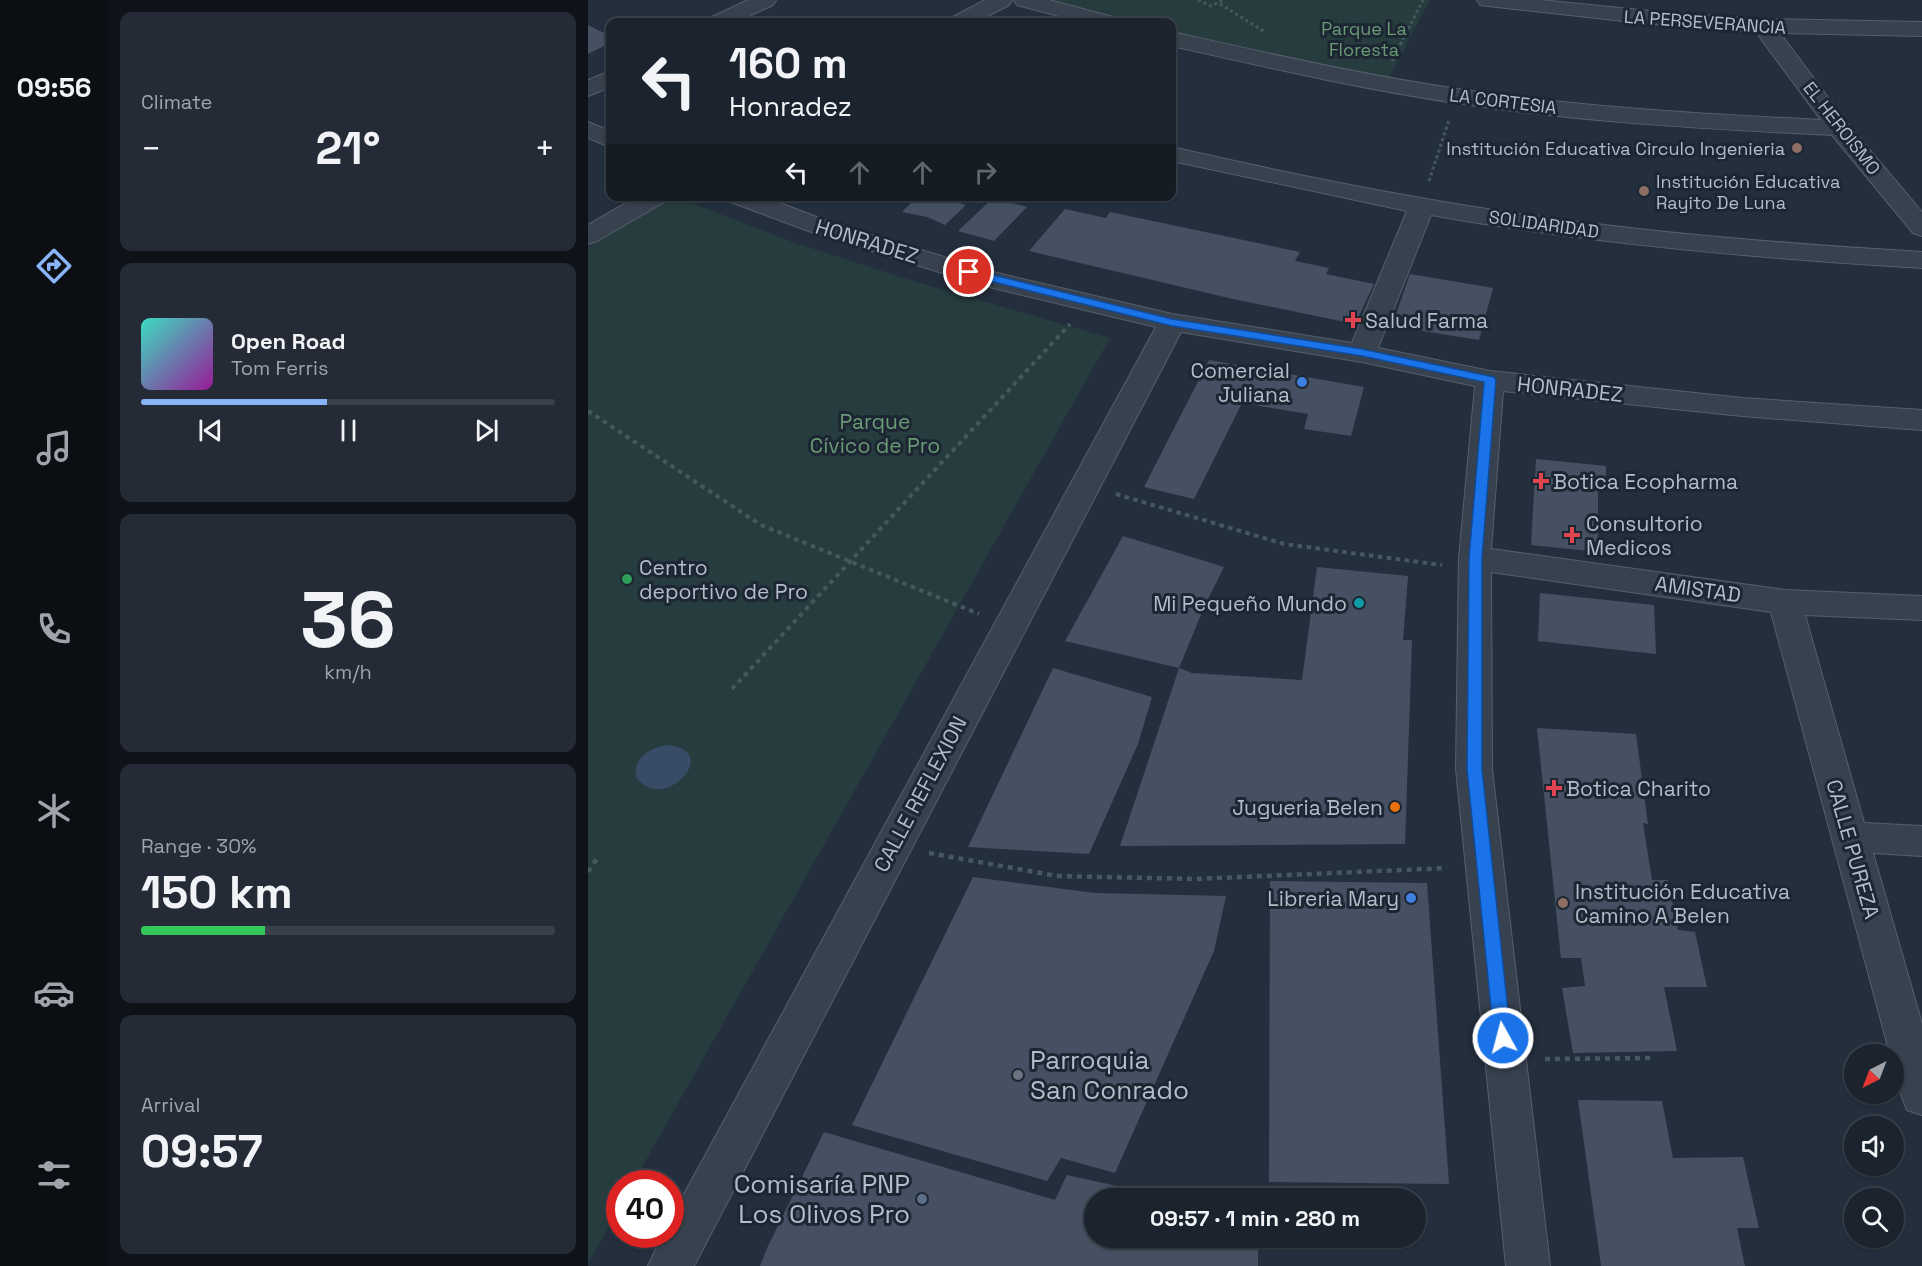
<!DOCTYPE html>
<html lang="en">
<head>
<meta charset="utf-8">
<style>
  body { margin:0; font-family:"Space Grotesk",sans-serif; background:#242b36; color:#f1f3f6; height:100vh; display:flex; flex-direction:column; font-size:22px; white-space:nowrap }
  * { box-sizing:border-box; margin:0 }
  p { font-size:20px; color:#a0a4aa }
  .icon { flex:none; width:33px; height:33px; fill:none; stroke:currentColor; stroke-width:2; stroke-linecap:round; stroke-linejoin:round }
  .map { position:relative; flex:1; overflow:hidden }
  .panel { display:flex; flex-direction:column; gap:12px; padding:12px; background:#0f1319; width:480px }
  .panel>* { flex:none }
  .top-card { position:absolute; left:18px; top:18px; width:570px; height:183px; border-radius:12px; box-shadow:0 2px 4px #0004,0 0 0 2px #39404a; background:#1b232e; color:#f1f3f6; overflow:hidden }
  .needle { width:39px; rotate:222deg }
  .fabs { position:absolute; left:1256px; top:1044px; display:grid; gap:12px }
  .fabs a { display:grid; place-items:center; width:60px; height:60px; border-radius:50%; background:#1b232e; box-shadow:0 2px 4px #0004,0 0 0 2px #39404a; font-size:30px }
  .speed { position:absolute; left:18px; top:1170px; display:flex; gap:12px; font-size:30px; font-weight:700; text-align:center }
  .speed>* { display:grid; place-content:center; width:78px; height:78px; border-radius:50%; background:#1b232e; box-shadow:0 2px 4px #0004,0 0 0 2px #39404a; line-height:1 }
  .speed .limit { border:9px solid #d22; background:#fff; color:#111 }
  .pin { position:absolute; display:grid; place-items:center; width:51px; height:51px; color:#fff; margin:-26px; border:3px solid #fff; border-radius:50%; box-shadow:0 2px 6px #0007 }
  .me { position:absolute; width:66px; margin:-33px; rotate:353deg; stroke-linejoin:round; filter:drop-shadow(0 0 4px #0008) }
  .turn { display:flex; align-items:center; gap:21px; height:126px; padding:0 24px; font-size:27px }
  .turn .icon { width:78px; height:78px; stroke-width:2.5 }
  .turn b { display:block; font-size:42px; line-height:51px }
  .lanes { display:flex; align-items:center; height:57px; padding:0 24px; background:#0003; justify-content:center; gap:30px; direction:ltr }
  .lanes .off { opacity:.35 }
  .big { font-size:45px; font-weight:600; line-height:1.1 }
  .panel .card { flex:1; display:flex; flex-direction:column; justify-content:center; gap:9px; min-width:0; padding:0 21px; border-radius:12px; background:#242b36 }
  .panel .dial { align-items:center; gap:0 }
  .dial b { font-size:78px; line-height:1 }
  .song { display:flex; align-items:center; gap:18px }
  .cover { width:72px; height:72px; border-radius:9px; background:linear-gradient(135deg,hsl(170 70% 55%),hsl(300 70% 35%)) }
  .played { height:6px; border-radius:3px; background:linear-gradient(90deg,#8ab4f8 45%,#39404a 45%) }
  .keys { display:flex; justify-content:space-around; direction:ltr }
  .heat { display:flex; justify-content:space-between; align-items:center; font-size:33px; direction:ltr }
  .charge { height:9px; border-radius:4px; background:linear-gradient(90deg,#34c759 30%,#39404a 0) }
  .trip { position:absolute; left:496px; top:1188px; width:342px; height:60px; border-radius:30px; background:#1b232e; box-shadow:0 2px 4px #0004,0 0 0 2px #39404a; font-weight:600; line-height:60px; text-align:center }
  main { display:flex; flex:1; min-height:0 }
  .dock { display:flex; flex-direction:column; width:108px; justify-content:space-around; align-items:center; background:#0b0e12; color:#a0a4aa }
  .dock .icon { width:42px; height:42px }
  .dock .on { color:#8ab4f8 }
  .dock b { font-size:27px; color:#f1f3f6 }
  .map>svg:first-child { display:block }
  .green { fill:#263c3f }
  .water { fill:#394c67 }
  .building { fill:#455162 }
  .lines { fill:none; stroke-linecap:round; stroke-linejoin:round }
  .minor-casing { stroke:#565f6c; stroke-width:2 }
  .path-far2 { stroke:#44595c; stroke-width:3; stroke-dasharray:3 3; stroke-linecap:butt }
  .path-far1 { stroke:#44595c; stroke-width:4; stroke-dasharray:4.5 4.5; stroke-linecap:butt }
  .path { stroke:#44595c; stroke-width:4.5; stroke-dasharray:5 5; stroke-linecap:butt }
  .minor { fill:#38414e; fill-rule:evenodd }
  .route { fill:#1a73e8; stroke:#114b97; stroke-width:1.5 }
  .education-dot { fill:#8d6e63; stroke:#1d2633; stroke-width:2 }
  .health-dot { fill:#e0444e; stroke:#1d2633; stroke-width:2 }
  .shop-dot { fill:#3f7fe0; stroke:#1d2633; stroke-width:2 }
  .leisure-dot { fill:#2e9e5b; stroke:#1d2633; stroke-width:2 }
  .culture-dot { fill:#0f9aa8; stroke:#1d2633; stroke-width:2 }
  .food-dot { fill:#e8710a; stroke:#1d2633; stroke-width:2 }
  .worship-dot { fill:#6b7280; stroke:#1d2633; stroke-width:2 }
  .service-dot { fill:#5c6f8a; stroke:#1d2633; stroke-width:2 }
  .labels { text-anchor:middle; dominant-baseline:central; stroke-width:6; stroke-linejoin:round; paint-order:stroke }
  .far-street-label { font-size:18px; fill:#b4bcc9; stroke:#1d2633 }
  .far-park-label { font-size:18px; fill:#6b9a76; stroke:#1d2633 }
  .far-poi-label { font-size:18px; fill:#b4bcc9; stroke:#1d2633; text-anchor:end }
  .street-label { font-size:21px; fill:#b4bcc9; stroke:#1d2633 }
  .poi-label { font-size:21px; fill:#b4bcc9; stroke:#1d2633; text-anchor:start }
  .park-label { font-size:21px; fill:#6b9a76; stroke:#1d2633 }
  .near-poi-label { font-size:26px; fill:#b4bcc9; stroke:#1d2633; text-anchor:start }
</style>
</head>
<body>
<main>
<nav class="dock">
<b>09:56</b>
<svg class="icon on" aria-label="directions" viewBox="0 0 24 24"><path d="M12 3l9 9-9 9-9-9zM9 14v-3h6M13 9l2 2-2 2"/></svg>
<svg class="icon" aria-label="music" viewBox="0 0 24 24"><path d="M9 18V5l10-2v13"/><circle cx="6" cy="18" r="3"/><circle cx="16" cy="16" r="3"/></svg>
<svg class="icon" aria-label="phone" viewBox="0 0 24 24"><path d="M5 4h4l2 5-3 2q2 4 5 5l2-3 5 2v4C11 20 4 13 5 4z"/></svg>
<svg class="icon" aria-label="climate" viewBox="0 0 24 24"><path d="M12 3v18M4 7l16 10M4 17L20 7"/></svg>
<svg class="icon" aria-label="car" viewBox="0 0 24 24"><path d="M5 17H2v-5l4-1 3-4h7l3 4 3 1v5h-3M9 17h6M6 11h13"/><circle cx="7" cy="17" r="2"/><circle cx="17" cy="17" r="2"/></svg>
<svg class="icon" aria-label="filters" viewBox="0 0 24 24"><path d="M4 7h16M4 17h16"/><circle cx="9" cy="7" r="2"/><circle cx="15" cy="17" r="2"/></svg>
</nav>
<section class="panel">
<div class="card"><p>Climate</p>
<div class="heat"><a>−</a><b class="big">21°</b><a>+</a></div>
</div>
<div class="card">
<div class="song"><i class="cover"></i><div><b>Open Road</b><p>Tom Ferris</p></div></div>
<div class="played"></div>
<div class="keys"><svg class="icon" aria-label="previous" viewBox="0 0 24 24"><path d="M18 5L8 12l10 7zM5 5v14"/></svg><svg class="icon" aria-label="pause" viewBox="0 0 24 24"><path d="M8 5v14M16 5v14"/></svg><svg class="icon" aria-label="next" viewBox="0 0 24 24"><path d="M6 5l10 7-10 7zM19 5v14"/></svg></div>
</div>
<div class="card dial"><b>36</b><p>km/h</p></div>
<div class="card"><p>Range · 30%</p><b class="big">150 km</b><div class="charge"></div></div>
<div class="card"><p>Arrival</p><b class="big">09:57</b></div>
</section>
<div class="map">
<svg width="1334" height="1266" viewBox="0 0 1334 1266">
  <rect width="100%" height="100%" fill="#242f3e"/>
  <!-- green -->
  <g class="green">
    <polygon points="456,0 842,0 799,81 584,37 584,22 522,22 461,5"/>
    <polygon points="65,197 88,197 204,242 322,280 522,338 45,1183 32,1184 31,1208 0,1264 0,235"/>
  </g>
  <!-- water -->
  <path class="water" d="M 78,745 C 137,749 75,816 48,777 C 45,758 62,748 78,745 Z"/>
  <!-- building -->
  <g class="building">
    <polygon points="0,25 22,36 22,43 0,54"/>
    <polygon points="330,196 350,196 378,205 357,225 339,217 314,212"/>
    <polygon points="405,198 439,207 406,241 370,231"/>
    <polygon points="477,209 518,218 522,212 712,252 707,261 741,268 738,274 786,284 767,324 645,299 441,251"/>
    <polygon points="822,274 905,288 891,340 804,326"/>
    <polygon points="621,360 776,387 763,436 716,429 720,414 654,403 606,499 556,487"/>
    <polygon points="948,459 1018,466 1018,482 1010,481 1010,552 943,545"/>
    <polygon points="535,536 636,567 617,605 591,668 477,641"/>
    <polygon points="729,567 820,576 815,640 824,640 817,844 532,846 591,668 604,673 714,680"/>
    <polygon points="952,593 1066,605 1068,654 950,641"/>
    <polygon points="465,668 564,697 550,744 501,854 380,847"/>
    <polygon points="949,728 1048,734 1060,824 1055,823 1064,880 1080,880 1090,930 1107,932 1119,987 1076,987 1089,1051 985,1053 974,988 997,986 993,958 973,958"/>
    <polygon points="385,877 507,893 638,896 626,951 527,1173 473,1158 459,1181 264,1125"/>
    <polygon points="682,881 839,883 861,1184 681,1182"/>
    <polygon points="990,1100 1074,1101 1085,1158 1155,1157 1171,1228 1149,1228 1157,1266 1013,1266"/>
    <polygon points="236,1132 467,1200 479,1175 583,1198 507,1198 507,1238 670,1238 670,1266 172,1266 180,1246"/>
  </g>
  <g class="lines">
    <defs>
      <g id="minor">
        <polygon points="160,0 188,0 185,5 148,22 121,22 124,17"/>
        <polygon points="397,0 424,0 421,5 388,22 362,22 365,17"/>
        <polygon points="426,0 461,0 525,17 528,22 494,22 429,5"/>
        <path d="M 889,0 L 952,0 L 1063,11 L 1171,19 L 1334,22 L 1334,36 L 1192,33 L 1259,123 L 1334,212 L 1334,236 L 1325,233 L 1244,135 C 1119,129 993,122 868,103 C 773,89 678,67 584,46 L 584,32 C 679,53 774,75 870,89 C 990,107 1112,114 1233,120 L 1168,32 L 1063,24 L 900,6 L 892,5 Z"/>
        <polygon points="22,71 22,87 0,96 0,80"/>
        <polygon points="0,122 22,131 22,147 0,138"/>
        <path d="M 584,147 C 714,177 844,203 977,220 C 1095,236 1215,245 1334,252 L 1334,268 C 1169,258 1005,244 843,215 L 790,348 L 902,371 L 1154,398 L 1334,410 L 1334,430 L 1154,416 L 915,391 L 903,549 L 1197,590 L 1334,596 L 1334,620 L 1217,615 L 1276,823 L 1334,826 L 1334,856 L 1285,853 L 1334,1024 L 1334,1115 L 1319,1110 C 1312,1092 1305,1073 1305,1054 L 1302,1054 L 1183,612 L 903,572 L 904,769 L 962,1266 L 918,1266 L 868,769 L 871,558 L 887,386 L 774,362 L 593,332 L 106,1266 L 60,1266 L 75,1234 L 82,1234 L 82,1220 L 568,327 L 393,285 L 226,233 L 140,201 L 137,196 L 174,196 L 244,223 L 409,273 L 584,314 L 764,343 L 819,211 L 584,161 Z"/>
        <polygon points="50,196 81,196 78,201 9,241 0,244 0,225"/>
      </g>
    </defs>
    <!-- minor casing -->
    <use href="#minor" class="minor-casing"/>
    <!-- path-far2 -->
    <g class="path-far2">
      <polyline points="610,0 623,6 635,0"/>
      <polyline points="632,4 677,32"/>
      <polyline points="804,61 835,0"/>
      <polyline points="841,181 861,120"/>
    </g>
    <!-- path-far1 -->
    <g class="path-far1">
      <polyline points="0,411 173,525 391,614"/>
      <polyline points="528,494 696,544 854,565"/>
      <polyline points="144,689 482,324"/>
    </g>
    <!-- path -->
    <g class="path">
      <polyline points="341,853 469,876 608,879 859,868"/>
      <polyline points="0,872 10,857"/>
      <polyline points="957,1059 1065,1058"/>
    </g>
    <!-- minor -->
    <use href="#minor" class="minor"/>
  </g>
  <!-- route -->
  <polygon class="route" points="381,269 584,319 774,349 906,377 908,380 894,558 894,769 923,1038 920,1044 915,1046 909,1044 906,1038 879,769 881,558 896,382 774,356 584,326 377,275 377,270"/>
  <!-- markers -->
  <g class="education-dot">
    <circle cx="1209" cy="148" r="6"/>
    <circle cx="1056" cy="191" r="6"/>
    <circle cx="975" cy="903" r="6"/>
  </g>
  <g class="health-dot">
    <path d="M762 311h6v6h6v6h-6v6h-6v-6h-6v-6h6z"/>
    <path d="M950 472h6v6h6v6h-6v6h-6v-6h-6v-6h6z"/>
    <path d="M981 526h6v6h6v6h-6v6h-6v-6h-6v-6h6z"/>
    <path d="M963 779h6v6h6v6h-6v6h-6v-6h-6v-6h6z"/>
  </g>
  <g class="shop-dot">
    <circle cx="714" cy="382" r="6"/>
    <circle cx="823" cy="898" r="6"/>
  </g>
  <circle class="leisure-dot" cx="39" cy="579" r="6"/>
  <circle class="culture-dot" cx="771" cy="603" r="6"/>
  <circle class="food-dot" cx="807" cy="807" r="6"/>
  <circle class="worship-dot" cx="430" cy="1075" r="6"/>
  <circle class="service-dot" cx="334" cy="1199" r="6"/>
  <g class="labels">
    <!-- far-street labels -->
    <g class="far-street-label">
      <text transform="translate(1117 22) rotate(4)">LA PERSEVERANCIA</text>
      <text transform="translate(915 101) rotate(7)">LA CORTESIA</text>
      <text transform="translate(1254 128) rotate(52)">EL HEROISMO</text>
      <text transform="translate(956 224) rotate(8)">SOLIDARIDAD</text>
    </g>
    <!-- far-park labels -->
    <g class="far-park-label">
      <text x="776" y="28">Parque La<tspan x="776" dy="21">Floresta</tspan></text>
    </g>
    <!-- far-poi labels -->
    <g class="far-poi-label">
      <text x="1197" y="148">Institución Educativa Circulo Ingenieria</text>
      <text x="1068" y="181" text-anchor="start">Institución Educativa<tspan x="1068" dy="21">Rayito De Luna</tspan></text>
    </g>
    <!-- street labels -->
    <g class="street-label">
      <text transform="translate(279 241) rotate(17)">HONRADEZ</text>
      <text transform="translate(982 389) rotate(6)">HONRADEZ</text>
      <text transform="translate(1110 589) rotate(8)">AMISTAD</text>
      <text transform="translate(332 794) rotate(-62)">CALLE REFLEXION</text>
      <text transform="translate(1265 849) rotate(74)">CALLE PUREZA</text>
    </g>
    <!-- poi labels -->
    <g class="poi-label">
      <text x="777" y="320">Salud Farma</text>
      <text x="702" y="370" text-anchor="end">Comercial<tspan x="702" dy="24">Juliana</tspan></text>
      <text x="965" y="481">Botica Ecopharma</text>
      <text x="998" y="523">Consultorio<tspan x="998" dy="24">Medicos</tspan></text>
      <text x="51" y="567">Centro<tspan x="51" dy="24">deportivo de Pro</tspan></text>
      <text x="759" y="603" text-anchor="end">Mi Pequeño Mundo</text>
      <text x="978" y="788">Botica Charito</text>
      <text x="795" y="807" text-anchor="end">Jugueria Belen</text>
      <text x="987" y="891">Institución Educativa<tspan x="987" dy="24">Camino A Belen</tspan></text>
      <text x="811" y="898" text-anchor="end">Libreria Mary</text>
    </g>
    <!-- park labels -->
    <g class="park-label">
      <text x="287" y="421">Parque<tspan x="287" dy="24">Cívico de Pro</tspan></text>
    </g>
    <!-- near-poi labels -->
    <g class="near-poi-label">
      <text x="442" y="1060">Parroquia<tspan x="442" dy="30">San Conrado</tspan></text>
      <text x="322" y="1184" text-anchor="end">Comisaría PNP<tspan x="322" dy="30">Los Olivos Pro</tspan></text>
    </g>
  </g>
</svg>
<div class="fabs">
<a><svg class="needle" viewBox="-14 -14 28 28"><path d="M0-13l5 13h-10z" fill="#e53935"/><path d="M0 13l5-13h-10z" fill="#a0a4aa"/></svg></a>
<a><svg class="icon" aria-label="sound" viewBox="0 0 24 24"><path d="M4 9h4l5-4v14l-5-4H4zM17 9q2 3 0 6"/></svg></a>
<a><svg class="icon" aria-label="search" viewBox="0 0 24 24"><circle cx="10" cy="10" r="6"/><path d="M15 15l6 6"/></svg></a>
</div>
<div class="speed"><div class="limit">40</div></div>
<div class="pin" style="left:381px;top:272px;background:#d93025"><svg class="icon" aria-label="arrive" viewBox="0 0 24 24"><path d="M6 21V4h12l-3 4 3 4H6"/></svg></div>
<svg class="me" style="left:915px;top:1038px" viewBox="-20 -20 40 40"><circle r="17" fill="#1a73e8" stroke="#fff" stroke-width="3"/><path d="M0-11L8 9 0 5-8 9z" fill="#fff"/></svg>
<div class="trip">09:57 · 1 min · 280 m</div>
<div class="top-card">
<div class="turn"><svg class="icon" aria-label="left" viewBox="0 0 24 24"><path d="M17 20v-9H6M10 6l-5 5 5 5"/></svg><div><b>160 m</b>Honradez</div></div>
<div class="lanes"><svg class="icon" aria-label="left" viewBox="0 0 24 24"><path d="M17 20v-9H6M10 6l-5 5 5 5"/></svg><svg class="icon off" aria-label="ahead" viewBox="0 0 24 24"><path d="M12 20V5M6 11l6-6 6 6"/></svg><svg class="icon off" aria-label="ahead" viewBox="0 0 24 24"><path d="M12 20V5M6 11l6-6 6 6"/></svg><svg class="icon off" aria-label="right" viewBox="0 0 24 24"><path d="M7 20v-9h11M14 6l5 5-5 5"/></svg></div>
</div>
</div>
</main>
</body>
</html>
